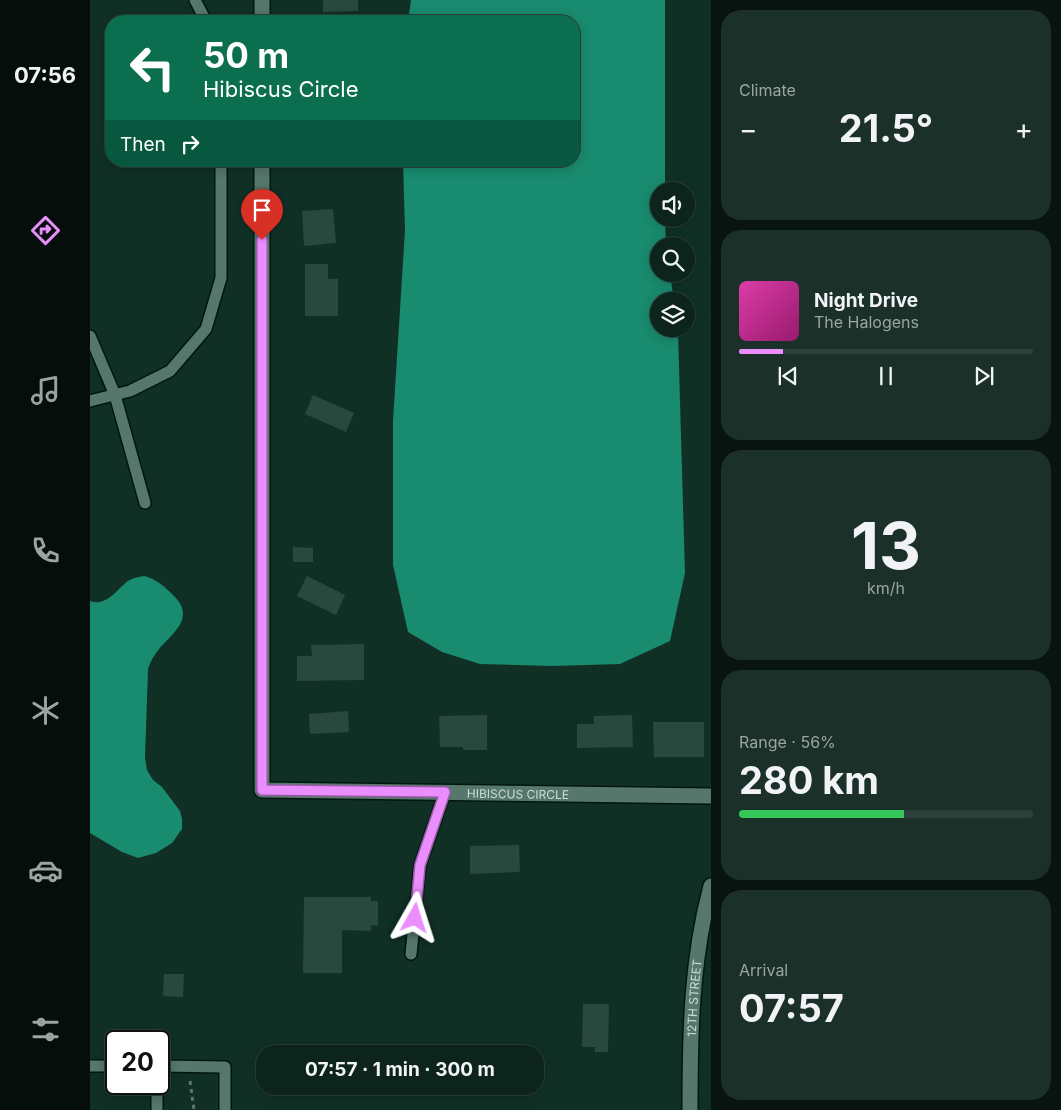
<!DOCTYPE html>
<html lang="en">
<head>
<meta charset="utf-8">
<style>
  body { margin:0; font-family:Inter,sans-serif; background:#1a3029; color:#f1f3f6; height:100vh; display:flex; flex-direction:column; font-size:19px; white-space:nowrap }
  * { box-sizing:border-box; margin:0 }
  p { font-size:16px; color:#9aa4a3 }
  .icon { flex:none; width:28px; height:28px; fill:none; stroke:currentColor; stroke-width:2; stroke-linecap:round; stroke-linejoin:round }
  .map { position:relative; flex:1; overflow:hidden }
  .drawer { display:flex; flex-direction:column; gap:10px; padding:10px; background:#07140f; width:350px }
  .drawer>* { flex:none }
  .hud { position:absolute; left:15px; top:15px; width:475px; height:152px; border-radius:20px; box-shadow:0 2px 12px #0003,0 0 0 1px #2c413b; background:#0b6e4f; color:#fff; overflow:hidden }
  .tools { position:absolute; left:560px; top:182px; display:grid; gap:10px }
  .tools a { display:grid; place-items:center; width:45px; height:45px; border-radius:50%; background:#0c241c; box-shadow:0 2px 12px #0003,0 0 0 1px #2c413b; font-size:25px }
  .speed { position:absolute; left:15px; top:1030px; display:flex; gap:10px; font-size:25px; font-weight:700; text-align:center }
  .speed>* { display:grid; place-content:center; width:65px; height:65px; border-radius:50%; background:#0c241c; box-shadow:0 2px 12px #0003,0 0 0 1px #2c413b; line-height:1 }
  .speed .limit { border:2px solid #111; border-radius:8px; background:#fff; color:#111 }
  .pin { position:absolute; display:grid; place-items:center; width:42px; height:42px; color:#fff; margin:-51px -21px; border-radius:50% 50% 50% 0; rotate:-45deg; box-shadow:0 0 5px #0007 }
  .pin .icon { rotate:45deg }
  .me { position:absolute; width:55px; margin:-28px; rotate:6deg; stroke-linejoin:round; filter:drop-shadow(0 0 4px #0008) }
  .turn { display:flex; align-items:center; gap:18px; height:105px; padding:0 15px; font-size:22px }
  .turn .icon { width:65px; height:65px; stroke-width:2.5 }
  .turn b { display:block; font-size:35px; line-height:42px }
  .then { display:flex; align-items:center; height:48px; padding:0 15px; background:#0003; gap:10px; font-size:19px }
  .big { font-size:38px; font-weight:700; line-height:1.1 }
  .drawer .card { flex:1; display:flex; flex-direction:column; justify-content:center; gap:8px; min-width:0; padding:0 18px; border-radius:20px; background:#1a3029 }
  .drawer .dial { align-items:center; gap:0 }
  .dial b { font-size:65px; line-height:1 }
  .song { display:flex; align-items:center; gap:15px }
  .cover { width:60px; height:60px; border-radius:8px; background:linear-gradient(135deg,hsl(320 70% 55%),hsl(320 70% 35%)) }
  .played { height:5px; border-radius:2px; background:linear-gradient(90deg,#ea8dfd 15%,#2c413b 15%) }
  .keys { display:flex; justify-content:space-around; direction:ltr }
  .heat { display:flex; justify-content:space-between; align-items:center; font-size:28px; direction:ltr }
  .charge { height:8px; border-radius:4px; background:linear-gradient(90deg,#34c759 56%,#2c413b 0) }
  .trip { position:absolute; left:166px; top:1045px; width:288px; height:50px; border-radius:20px; background:#0c241c; box-shadow:0 2px 12px #0003,0 0 0 1px #2c413b; font-weight:700; line-height:50px; text-align:center }
  main { display:flex; flex:1; min-height:0 }
  .menu { display:flex; flex-direction:column; width:90px; justify-content:space-around; align-items:center; background:#050e0b; color:#9aa4a3 }
  .menu .icon { width:35px; height:35px }
  .menu .selected { color:#ea8dfd }
  .menu b { font-size:22px; color:#f1f3f6 }
  .map>svg:first-child { display:block }
  .water { fill:#198b6e }
  .building { fill:#29483e }
  .lines { fill:none; stroke-linecap:round; stroke-linejoin:round }
  .service-casing { stroke:#00170f; stroke-width:14 }
  .minor-casing { stroke:#00170f; stroke-width:18 }
  .path { stroke:#5d776e; stroke-width:3; stroke-dasharray:4 4; stroke-linecap:butt }
  .service { stroke:#56776b; stroke-width:11 }
  .minor { stroke:#56776b; stroke-width:15 }
  .route-casing { stroke:#985ca4; stroke-width:12 }
  .route { stroke:#ea8dfd; stroke-width:9 }
  .labels { text-anchor:middle; dominant-baseline:central; stroke-width:5; stroke-linejoin:round; paint-order:stroke }
  .street-label { font-size:12px; fill:#cadcd5; stroke:#103026 }
</style>
</head>
<body>
<main>
<nav class="menu">
<b>07:56</b>
<svg class="icon selected" aria-label="directions" viewBox="0 0 24 24"><path d="M12 3l9 9-9 9-9-9zM9 14v-3h6M13 9l2 2-2 2"/></svg>
<svg class="icon" aria-label="music" viewBox="0 0 24 24"><path d="M9 18V5l10-2v13"/><circle cx="6" cy="18" r="3"/><circle cx="16" cy="16" r="3"/></svg>
<svg class="icon" aria-label="phone" viewBox="0 0 24 24"><path d="M5 4h4l2 5-3 2q2 4 5 5l2-3 5 2v4C11 20 4 13 5 4z"/></svg>
<svg class="icon" aria-label="climate" viewBox="0 0 24 24"><path d="M12 3v18M4 7l16 10M4 17L20 7"/></svg>
<svg class="icon" aria-label="car" viewBox="0 0 24 24"><path d="M5 17H2v-5l4-1 3-4h7l3 4 3 1v5h-3M9 17h6M6 11h13"/><circle cx="7" cy="17" r="2"/><circle cx="17" cy="17" r="2"/></svg>
<svg class="icon" aria-label="filters" viewBox="0 0 24 24"><path d="M4 7h16M4 17h16"/><circle cx="9" cy="7" r="2"/><circle cx="15" cy="17" r="2"/></svg>
</nav>
<div class="map">
<svg width="621" height="1110" viewBox="0 0 621 1110">
  <rect width="100%" height="100%" fill="#103026"/>
  <!-- water -->
  <g class="water">
    <polygon points="321,0 575,0 575,191 569,191 569,219 575,219 576,246 569,246 569,274 580,274 584,301 569,301 569,329 588,329 588,333 595,573 580,641 530,664 462,666 390,664 352,652 318,632 303,565 303,421 315,230 313,161 484,161 484,21 318,21"/>
    <path d="M 54,576 C 66,579 74,586 83,595 C 106,617 84,632 69,649 C 64,655 60,662 58,669 L 55,758 L 57,770 L 63,780 L 72,787 L 90,811 L 92,819 L 92,829 L 82,843 L 66,853 L 48,858 L 32,852 L 0,833 L 0,601 C 17,607 27,589 38,581 C 43,578 48,577 54,576 Z"/>
  </g>
  <!-- building -->
  <g class="building">
    <polygon points="233,0 268,0 268,11 233,12"/>
    <polygon points="243,209 246,243 214,246 212,211"/>
    <polygon points="215,264 238,264 238,279 248,279 248,316 215,316"/>
    <polygon points="223,395 264,413 256,432 215,414"/>
    <polygon points="203,547 223,548 223,562 203,562"/>
    <polygon points="217,576 255,595 246,615 207,596"/>
    <polygon points="274,644 274,680 207,681 207,656 222,656 221,645"/>
    <polygon points="258,711 259,732 220,734 219,714"/>
    <polygon points="397,715 397,750 373,750 373,747 350,747 349,716"/>
    <polygon points="542,715 543,747 487,748 487,724 504,724 504,716"/>
    <polygon points="563,722 614,722 614,757 564,757"/>
    <polygon points="429,845 430,872 380,874 380,846"/>
    <polygon points="214,897 281,897 281,901 288,901 288,926 281,925 281,931 252,930 252,973 213,973"/>
    <polygon points="74,974 94,974 93,997 73,996"/>
    <polygon points="493,1004 519,1004 518,1052 505,1052 505,1047 492,1047"/>
  </g>
  <g class="lines">
    <defs>
      <g id="service">
        <polyline points="105,0 116,21"/>
        <polyline points="0,336 25,395 55,503"/>
        <polyline points="0,401 40,391 80,371 116,329 131,278 131,161"/>
        <polyline points="321,954 330,865 355,792"/>
        <polyline points="0,1066 26,1066"/>
        <polyline points="69,1066 135,1067 135,1110"/>
        <polyline points="67,1084 67,1110"/>
      </g>
      <g id="minor">
        <polyline points="172,0 172,21"/>
        <path id="s1" d="M 172,161 L 172,790 L 621,796"/>
        <path id="s2" d="M 600,1110 C 600,1033 601,961 621,886"/>
      </g>
    </defs>
    <!-- service casing -->
    <use href="#service" class="service-casing"/>
    <!-- minor casing -->
    <use href="#minor" class="minor-casing"/>
    <!-- path -->
    <polyline class="path" points="100,1081 104,1110"/>
    <!-- service -->
    <use href="#service" class="service"/>
    <!-- minor -->
    <use href="#minor" class="minor"/>
  </g>
  <g class="lines">
    <defs>
      <polyline id="route" points="172,240 172,790 355,792 330,865 325,918"/>
    </defs>
    <!-- route casing -->
    <use href="#route" class="route-casing"/>
    <!-- route -->
    <use href="#route" class="route"/>
  </g>
  <g class="labels">
    <!-- street labels -->
    <g class="street-label">
      <text stroke="none"><textPath href="#s1" startOffset="885">HIBISCUS CIRCLE</textPath></text>
      <text stroke="none"><textPath href="#s2" startOffset="112">12TH STREET</textPath></text>
    </g>
  </g>
</svg>
<div class="tools">
<a><svg class="icon" aria-label="sound" viewBox="0 0 24 24"><path d="M4 9h4l5-4v14l-5-4H4zM17 9q2 3 0 6"/></svg></a>
<a><svg class="icon" aria-label="search" viewBox="0 0 24 24"><circle cx="10" cy="10" r="6"/><path d="M15 15l6 6"/></svg></a>
<a><svg class="icon" aria-label="layers" viewBox="0 0 24 24"><path d="M12 4l9 5-9 5-9-5zM3 14l9 5 9-5"/></svg></a>
</div>
<div class="speed"><div class="limit">20</div></div>
<div class="pin" style="left:172px;top:240px;background:#d93025"><svg class="icon" aria-label="arrive" viewBox="0 0 24 24"><path d="M6 21V4h12l-3 4 3 4H6"/></svg></div>
<svg class="me" style="left:325px;top:918px" viewBox="-20 -20 40 40"><path d="M0-17L14 15 0 8-14 15z" fill="#ea8dfd" stroke="#fff" stroke-width="4"/></svg>
<div class="trip">07:57 · 1 min · 300 m</div>
<div class="hud">
<div class="turn"><svg class="icon" aria-label="left" viewBox="0 0 24 24"><path d="M17 20v-9H6M10 6l-5 5 5 5"/></svg><div><b>50 m</b>Hibiscus Circle</div></div>
<div class="then">Then<svg class="icon" aria-label="right" viewBox="0 0 24 24"><path d="M7 20v-9h11M14 6l5 5-5 5"/></svg></div>
</div>
</div>
<section class="drawer">
<div class="card"><p>Climate</p>
<div class="heat"><a>−</a><b class="big">21.5°</b><a>+</a></div>
</div>
<div class="card">
<div class="song"><i class="cover"></i><div><b>Night Drive</b><p>The Halogens</p></div></div>
<div class="played"></div>
<div class="keys"><svg class="icon" aria-label="previous" viewBox="0 0 24 24"><path d="M18 5L8 12l10 7zM5 5v14"/></svg><svg class="icon" aria-label="pause" viewBox="0 0 24 24"><path d="M8 5v14M16 5v14"/></svg><svg class="icon" aria-label="next" viewBox="0 0 24 24"><path d="M6 5l10 7-10 7zM19 5v14"/></svg></div>
</div>
<div class="card dial"><b>13</b><p>km/h</p></div>
<div class="card"><p>Range · 56%</p><b class="big">280 km</b><div class="charge"></div></div>
<div class="card"><p>Arrival</p><b class="big">07:57</b></div>
</section>
</main>
</body>
</html>
